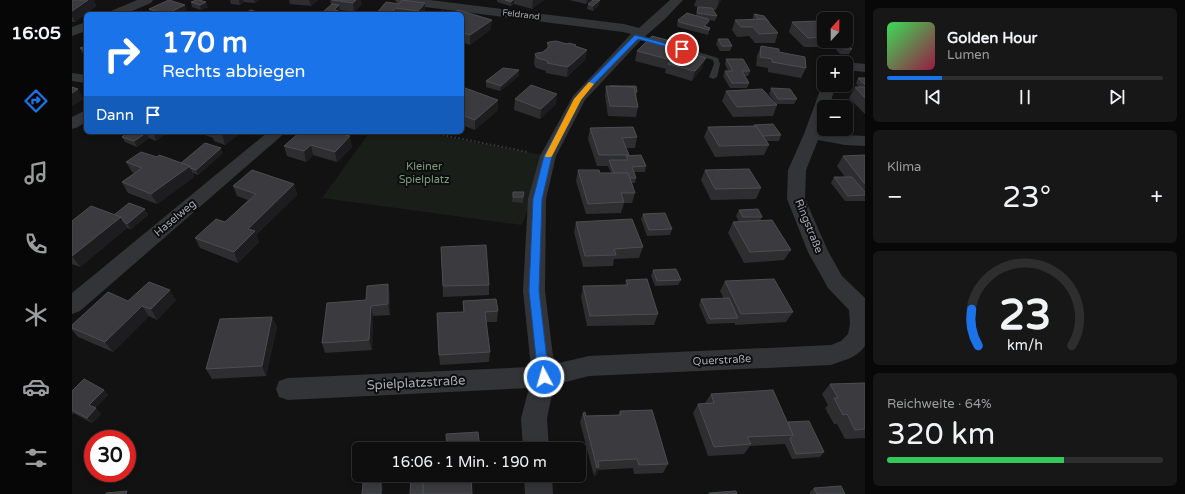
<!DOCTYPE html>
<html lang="de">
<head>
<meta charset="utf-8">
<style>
  body { margin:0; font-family:"Varela Round",sans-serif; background:#171717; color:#f1f3f6; height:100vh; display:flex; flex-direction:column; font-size:15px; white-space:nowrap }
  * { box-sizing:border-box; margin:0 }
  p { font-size:13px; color:#9b9c9e }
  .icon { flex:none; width:22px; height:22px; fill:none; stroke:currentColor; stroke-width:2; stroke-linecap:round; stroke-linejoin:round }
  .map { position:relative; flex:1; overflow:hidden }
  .details { display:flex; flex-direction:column; gap:8px; padding:8px; background:#080808; width:320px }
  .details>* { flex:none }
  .top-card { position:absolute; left:12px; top:12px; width:380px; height:122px; border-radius:6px; box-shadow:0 2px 6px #0003,0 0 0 1px #2e2e2e; background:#1a73e8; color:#fff; overflow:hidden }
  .needle { width:26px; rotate:21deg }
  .fabs { position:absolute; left:745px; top:12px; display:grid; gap:8px }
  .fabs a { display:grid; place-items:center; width:36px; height:36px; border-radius:6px; background:#0e0e0e; box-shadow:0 2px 6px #0003,0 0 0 1px #2e2e2e; font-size:20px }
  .speed { position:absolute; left:12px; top:430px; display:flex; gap:8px; font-size:20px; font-weight:700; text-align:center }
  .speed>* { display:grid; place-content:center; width:52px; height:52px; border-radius:50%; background:#0e0e0e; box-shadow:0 2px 6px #0003,0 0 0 1px #2e2e2e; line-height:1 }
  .speed .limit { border:6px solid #d22; background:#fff; color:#111 }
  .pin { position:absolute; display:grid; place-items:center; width:34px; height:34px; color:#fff; margin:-17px; border:2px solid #fff; border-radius:50%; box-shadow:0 1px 4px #0007 }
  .me { position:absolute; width:44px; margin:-22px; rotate:354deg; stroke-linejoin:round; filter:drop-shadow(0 0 3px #0008) }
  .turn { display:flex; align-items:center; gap:14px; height:84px; padding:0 12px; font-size:18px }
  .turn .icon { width:52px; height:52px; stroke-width:2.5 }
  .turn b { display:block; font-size:28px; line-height:34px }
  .then { display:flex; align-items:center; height:38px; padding:0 12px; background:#0003; gap:8px; font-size:15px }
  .big { font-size:30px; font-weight:600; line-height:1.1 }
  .details .tile { flex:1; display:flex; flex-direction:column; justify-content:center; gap:6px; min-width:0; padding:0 14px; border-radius:6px; background:#171717 }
  .details .dial { align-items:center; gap:0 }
  .dial svg { height:104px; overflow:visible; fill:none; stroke:#2e2e2e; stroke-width:7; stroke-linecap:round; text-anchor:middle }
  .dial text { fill:#f1f3f6; stroke:none }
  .song { display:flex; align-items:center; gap:12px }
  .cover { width:48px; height:48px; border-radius:6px; background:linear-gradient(135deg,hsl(130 70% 55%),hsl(340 70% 35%)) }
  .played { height:4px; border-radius:2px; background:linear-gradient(90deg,#1a73e8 20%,#2e2e2e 20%) }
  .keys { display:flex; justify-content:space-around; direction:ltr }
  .heat { display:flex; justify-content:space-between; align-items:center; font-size:22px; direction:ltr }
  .charge { height:6px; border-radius:3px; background:linear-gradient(90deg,#34c759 64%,#2e2e2e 0) }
  .trip { position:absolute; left:280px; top:442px; width:234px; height:40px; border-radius:6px; background:#0e0e0e; box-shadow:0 2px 6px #0003,0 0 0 1px #2e2e2e; font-weight:600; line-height:40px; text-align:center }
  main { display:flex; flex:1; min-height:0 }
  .tab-bar { display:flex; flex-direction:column; width:72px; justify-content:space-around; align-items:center; background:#060606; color:#9b9c9e }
  .tab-bar .icon { width:28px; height:28px }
  .tab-bar .active { color:#1a73e8 }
  .tab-bar b { font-size:18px; color:#f1f3f6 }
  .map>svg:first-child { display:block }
  .green { fill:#191e19 }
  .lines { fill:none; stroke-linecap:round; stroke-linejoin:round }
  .path { stroke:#393b3f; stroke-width:2; stroke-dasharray:1.5 2.5; stroke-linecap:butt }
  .service { fill:#333438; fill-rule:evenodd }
  .minor { fill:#333438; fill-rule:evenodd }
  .wall { fill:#2e2e31 }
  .shaded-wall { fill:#1d1d1f }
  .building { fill:#3b3b3f; stroke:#4b4d51 }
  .route { fill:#1a73e8; stroke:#114b97 }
  .slow { fill:#f59e0b }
  .labels { text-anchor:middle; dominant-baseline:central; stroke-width:4; stroke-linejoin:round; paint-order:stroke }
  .far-street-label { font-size:9px; fill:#a5a9b3; stroke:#0d0d0e }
  .park-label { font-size:11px; fill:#7d9c7f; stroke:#0d0d0e }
  .street-label { font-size:11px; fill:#a5a9b3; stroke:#0d0d0e }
  .near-street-label { font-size:13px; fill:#a5a9b3; stroke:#0d0d0e }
</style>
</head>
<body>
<main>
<nav class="tab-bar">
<b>16:05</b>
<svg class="icon active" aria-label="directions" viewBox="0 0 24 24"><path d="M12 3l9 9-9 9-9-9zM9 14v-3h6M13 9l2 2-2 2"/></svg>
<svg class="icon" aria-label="music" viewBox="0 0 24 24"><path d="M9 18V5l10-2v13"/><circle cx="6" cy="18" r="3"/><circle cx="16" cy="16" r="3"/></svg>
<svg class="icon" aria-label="phone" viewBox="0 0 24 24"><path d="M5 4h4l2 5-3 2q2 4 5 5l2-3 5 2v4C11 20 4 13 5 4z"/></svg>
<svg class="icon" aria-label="climate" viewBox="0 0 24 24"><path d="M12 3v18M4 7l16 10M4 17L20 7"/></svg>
<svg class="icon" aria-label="car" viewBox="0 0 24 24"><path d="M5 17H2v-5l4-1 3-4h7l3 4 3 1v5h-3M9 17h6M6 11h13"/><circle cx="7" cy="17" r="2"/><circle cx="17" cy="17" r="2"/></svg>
<svg class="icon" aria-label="filters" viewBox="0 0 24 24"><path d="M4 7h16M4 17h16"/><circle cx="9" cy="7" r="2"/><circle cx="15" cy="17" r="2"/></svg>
</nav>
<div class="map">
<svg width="793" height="494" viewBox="0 0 793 494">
  <rect width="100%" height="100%" fill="#121213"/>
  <!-- green -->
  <polygon class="green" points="298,132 348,132 476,156 450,225 250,198"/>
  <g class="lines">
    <!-- path -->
    <polyline class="path" points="355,132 456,152"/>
    <!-- service -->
    <polygon class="service" points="565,34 646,58 648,64 645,77 641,79 637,77 642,64 641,60 563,37 562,36"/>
    <!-- minor -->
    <g class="minor">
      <polygon points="65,0 81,0 79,3 53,14 37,14 39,11"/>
      <path d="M 323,0 L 358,0 L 552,24 L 567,28 L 598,0 L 611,0 L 593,19 L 570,39 L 513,100 L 484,156 L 474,199 L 473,291 L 482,364 L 517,356 L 759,345 L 769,341 L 776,334 L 778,324 L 777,310 L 756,288 L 736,252 L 715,199 L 716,170 L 732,134 L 750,85 L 752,82 L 752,85 L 764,85 L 757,107 L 752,107 L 752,122 L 749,131 L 773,135 L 793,136 L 793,146 L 773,145 L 746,140 L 734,170 L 733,199 L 756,251 L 770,276 L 793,298 L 793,346 C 785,358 772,360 759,365 L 517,376 L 482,385 L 475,418 L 477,449 L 451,449 L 449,418 L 457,388 L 216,400 L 207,397 L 204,389 L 207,381 L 216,378 L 459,367 L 451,291 L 456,199 L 468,156 L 501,96 L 559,34 L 551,32 L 329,4 L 325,3 Z"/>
      <polygon points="14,22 14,31 0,36 0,27"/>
      <polygon points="774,62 793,64 793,72 774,70 774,63 769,63"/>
      <polygon points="0,73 14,75 14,83 0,81"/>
      <polygon points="14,110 14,122 6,127 0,129 0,117"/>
      <polygon points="196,132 214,132 8,311 0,314 0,293"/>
      <polygon points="452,475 480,475 481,494 453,494"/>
    </g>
  </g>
  <!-- wall -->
  <g class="wall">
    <polygon points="0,0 22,0 24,6 3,22 0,22"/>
    <polygon points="158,0 187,0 183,3 172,2 168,5 159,4"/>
    <polygon points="217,0 246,0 239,6 218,4"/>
    <polygon points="258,0 290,4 282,12 268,10 266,12 266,14 252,14 251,12 259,5"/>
    <polygon points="425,0 472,0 460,9 442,4 439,6 425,2"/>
    <polygon points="497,0 519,0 514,4"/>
    <polygon points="624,0 649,0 644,10 641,10 645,16 643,21 636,20 636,26 635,27 638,28 636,35 606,27 605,25 606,20 624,16 626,7 622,6"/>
    <polygon points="119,2 136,7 129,10 120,7"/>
    <polygon points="314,2 353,12 352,14 304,14"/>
    <polygon points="516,4 527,5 521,11 515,9"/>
    <polygon points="77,9 115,10 106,14 79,14"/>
    <polygon points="390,14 419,29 398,45 390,42"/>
    <polygon points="682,14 697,22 697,23 706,33 703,43 683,43 677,36 665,37 660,30 663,20 680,20"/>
    <polygon points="720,22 752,27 752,41 760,41 758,47 732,47 717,32"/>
    <polygon points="646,39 660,46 658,51 648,51 644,44"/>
    <polygon points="763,41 780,49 777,54 768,54 761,46"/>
    <polygon points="475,43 504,47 515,50 513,60 495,77 474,73 474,71 464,68 462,64 463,54 471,52 475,49"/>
    <polygon points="14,46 14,58 13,58 8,48"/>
    <polygon points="689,46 707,52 734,68 729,78 696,72 696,68 684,66 685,56"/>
    <polygon points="565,51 599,51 598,53 604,55 630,68 620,81 593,73 594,69 563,61"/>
    <polygon points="654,59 678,71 676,76 673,76 677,83 675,88 658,88 651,76 653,71 656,71 653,64"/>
    <polygon points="447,70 447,76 428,91 414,87 414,81"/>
    <polygon points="786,78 793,78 793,114 777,98 783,87 787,87 784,83"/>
    <polygon points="534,86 565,92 564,97 566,107 564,117 536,116 533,96"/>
    <polygon points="699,88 725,99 722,104 704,104 705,105 701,116 661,117 650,101 654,91 703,102 697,94"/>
    <polygon points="390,90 426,110 403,130 390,125"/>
    <polygon points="443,99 484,104 468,119 442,110"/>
    <polygon points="682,125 709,135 707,141 695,141 697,145 692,155 643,157 632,137 636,127 681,126"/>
    <polygon points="518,128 565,137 563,148 554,148 557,155 557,156 574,166 573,172 562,172 564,178 563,183 560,183 563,193 560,203 552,203 549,213 514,214 504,181 506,170 528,173 539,173 536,166 525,166 516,139"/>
    <polygon points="48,132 96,132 84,141 77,138 65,147 53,142 50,137 52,135 49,134"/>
    <polygon points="130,132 170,132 153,145 142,141 141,138 131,134"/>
    <polygon points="228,132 280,147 265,162 241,155 234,162 215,156 212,146"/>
    <polygon points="151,153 126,175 121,173 122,177 85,204 56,193 50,182 62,173 60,172 54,162 85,157 109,163"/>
    <polygon points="793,155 793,201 773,201 759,183 762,177 773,177 765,166 771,156"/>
    <polygon points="633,170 689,188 684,199 639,200 629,180"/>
    <polygon points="222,184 225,195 184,235 187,242 166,263 128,248 123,238 153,222 176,200 165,196 161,186"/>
    <polygon points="441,192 452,192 451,203 440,202"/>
    <polygon points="73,209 76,215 59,229 55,228 8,267 0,264 0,221 42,215"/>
    <polygon points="667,210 690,217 688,221 719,250 712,260 672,263 656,233 661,222 667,222 664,216"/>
    <polygon points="571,214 600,229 598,235 575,236 569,219"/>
    <polygon points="504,222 571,247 567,258 542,259 541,266 511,267 502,232"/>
    <polygon points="369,247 417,285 417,295 371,297"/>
    <polygon points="581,270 609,280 606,285 583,286 579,276"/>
    <polygon points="554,280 586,314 582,325 515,326 509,297 511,286 553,286"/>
    <polygon points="653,281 721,312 714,322 663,325 663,323 635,324 627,305 629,299 652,299 648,291"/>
    <polygon points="318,295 318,315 301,316 300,350 253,353 250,343 294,300"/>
    <polygon points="104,300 85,320 77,316 41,352 6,337 0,330 0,325 56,301"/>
    <polygon points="391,301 426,311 425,322 414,322 418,352 417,362 368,365 367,355 391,312"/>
    <polygon points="200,317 205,327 194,376 140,379 134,369"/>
    <polygon points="793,383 793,438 773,439 765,424 762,424 753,408 756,405 750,394 758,384"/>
    <polygon points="32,390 36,395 23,408 29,414 20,423 1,413 0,415 0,391"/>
    <polygon points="639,394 716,422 752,452 748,457 720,459 713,444 678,446 672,454 636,456 621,413 626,404 633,403"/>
    <polygon points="548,411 596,464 591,473 562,474 561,468 526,470 524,476 522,476 508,422 511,413 514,416 546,415"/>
    <polygon points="742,488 773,494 738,494 738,492"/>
  </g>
  <!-- shaded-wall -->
  <g class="shaded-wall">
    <polygon points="16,0 22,0 24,6 3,22 0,16 0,11"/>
    <polygon points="167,0 171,0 172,2 168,5"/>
    <polygon points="182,0 187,0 183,3"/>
    <polygon points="237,0 246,0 239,6"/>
    <polygon points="284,0 289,0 290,4 282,12 281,3"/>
    <polygon points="442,0 442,4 439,6 439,2"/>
    <polygon points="461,0 472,0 460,9"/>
    <polygon points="515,0 519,0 514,4"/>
    <polygon points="528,0 527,5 521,11 521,6"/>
    <polygon points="647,0 649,0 644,10"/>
    <polygon points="134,2 136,7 129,10 128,5"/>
    <polygon points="353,3 353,12 352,14 347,14 346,11"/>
    <polygon points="113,5 115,10 106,14 94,14"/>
    <polygon points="267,5 268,10 266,12 266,14 263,14 262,10"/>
    <polygon points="324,8 324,14 319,14"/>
    <polygon points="420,20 419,29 398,45 398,35"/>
    <polygon points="637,21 636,26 633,29 632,26"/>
    <polygon points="602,42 599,51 593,58 593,52"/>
    <polygon points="515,50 513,60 495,77 496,67"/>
    <polygon points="634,58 630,68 620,81 623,71"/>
    <polygon points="447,70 447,76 428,91 429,86"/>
    <polygon points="6,89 12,99 0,106 0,93"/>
    <polygon points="485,94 484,104 468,119 469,109"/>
    <polygon points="426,100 426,110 403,130 403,120"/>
    <polygon points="86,132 96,132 84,141 82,135"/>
    <polygon points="153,132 170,132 153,145 150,134"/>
    <polygon points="74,133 77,138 65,147 62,141"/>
    <polygon points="278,136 280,147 265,162 263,152"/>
    <polygon points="239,145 241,155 234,162 232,151"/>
    <polygon points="149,148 151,153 126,175 124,170"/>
    <polygon points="118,166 122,177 85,204 79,194"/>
    <polygon points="222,184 225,195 184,235 187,242 166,263 162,252 176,229"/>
    <polygon points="73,209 76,215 59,229 55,224"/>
    <polygon points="49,217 55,228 8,267 0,256"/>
    <polygon points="316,284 318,295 318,315 316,304"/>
    <polygon points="98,290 104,300 85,320 79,309"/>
    <polygon points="70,306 77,316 41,352 33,342"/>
    <polygon points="299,306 301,316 300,350 297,340"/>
    <polygon points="200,317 205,327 194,376 190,366"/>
    <polygon points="32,390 36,395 22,410 17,405"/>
    <polygon points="24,408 29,414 20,423 15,418"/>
    <polygon points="527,467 524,476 522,476 525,468"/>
    <polygon points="309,482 311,487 310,494 309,494"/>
  </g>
  <!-- building -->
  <g class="building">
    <polygon points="0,0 16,0 0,11"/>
    <polygon points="97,0 113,5 94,14 77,9"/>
    <polygon points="124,0 127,0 134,2 128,5 119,2"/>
    <polygon points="260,0 284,0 281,3"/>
    <polygon points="330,0 353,3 346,11 324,8 319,14 304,14 314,2 327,4"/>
    <polygon points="433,0 441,0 439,2"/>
    <polygon points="521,0 528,0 521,6 516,4"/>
    <polygon points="260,4 267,5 262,10 266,11 263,14 251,12"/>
    <polygon points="626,7 640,8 645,16 625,13"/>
    <polygon points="179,10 191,14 171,14"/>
    <polygon points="386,10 420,20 398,35 390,32 390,14 381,14"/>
    <polygon points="370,11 381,14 365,14"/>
    <polygon points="615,13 636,19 637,21 632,26 638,28 637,30 607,22 606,20"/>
    <polygon points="682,14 692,16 697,22 696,22 694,19 686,19"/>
    <polygon points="694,19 706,33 687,34 681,27 669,27 663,20"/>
    <polygon points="746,21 752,27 752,37 736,38 720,22"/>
    <polygon points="580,36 602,42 593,52 604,55 608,50 634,58 623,71 596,64 599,60 565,51"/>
    <polygon points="646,39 656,39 660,46 650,46"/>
    <polygon points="484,41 495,44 497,43 504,45 503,46 515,50 496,67 475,63 476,61 465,58 463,54 465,53 471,52 478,46 475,43 477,42"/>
    <polygon points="763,41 772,41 780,49 771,49"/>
    <polygon points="14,46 14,51 8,48"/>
    <polygon points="689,46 707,49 707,52 733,57 734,68 700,62 700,59 688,57"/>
    <polygon points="654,59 671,59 678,71 670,71 677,83 660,83 653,71 661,71"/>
    <polygon points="431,68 447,70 429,86 414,81"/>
    <polygon points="786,78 793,78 793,85"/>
    <polygon points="459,85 485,94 469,109 443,99"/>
    <polygon points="534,86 562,87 566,107 538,106"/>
    <polygon points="538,86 564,86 565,92 563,92 562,87 539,86"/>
    <polygon points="0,87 6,89 0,93"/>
    <polygon points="783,87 793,87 793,98"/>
    <polygon points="393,88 426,100 403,120 390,115 390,90"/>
    <polygon points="699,88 718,89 725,99 706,99"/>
    <polygon points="690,89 705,105 665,107 654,91"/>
    <polygon points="701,124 709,135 691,136 684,126 683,126 682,125"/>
    <polygon points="684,126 697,145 647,146 636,127"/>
    <polygon points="561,127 565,137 550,138 557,155 527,155 518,128"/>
    <polygon points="56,132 58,133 60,132 86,132 82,135 74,133 62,141 50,137"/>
    <polygon points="142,132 153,132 150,134"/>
    <polygon points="228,132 263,132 278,136 263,152 239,145 232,151 212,146"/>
    <polygon points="133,143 149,148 124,170 118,168 118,166 109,163"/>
    <polygon points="69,152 85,157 87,155 118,166 79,194 50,182 70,168 54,162"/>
    <polygon points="569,155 574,166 560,167 564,178 558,178 556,173 542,173 537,160 556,160 554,156"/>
    <polygon points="793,155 793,183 792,183 771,156"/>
    <polygon points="677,169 689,188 643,189 633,170"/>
    <polygon points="180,170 222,184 176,229 183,231 162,252 123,238 144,219 153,222 184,194 161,186"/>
    <polygon points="506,170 527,170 528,173 556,173 563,193 549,193 552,202 516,204"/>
    <polygon points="762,177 780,177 793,192 793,195 776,196"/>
    <polygon points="441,192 452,192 451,197 441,197"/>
    <polygon points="57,203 73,209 55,224 52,222 49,217 42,215"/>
    <polygon points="19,206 49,217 0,256 0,221"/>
    <polygon points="686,209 690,217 671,217 667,210"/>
    <polygon points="593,213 600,229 577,230 571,214"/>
    <polygon points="560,219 571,247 542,249 544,255 513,256 504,222"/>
    <polygon points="700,220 719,250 678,252 661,222"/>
    <polygon points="414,245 417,285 371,286 369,247"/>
    <polygon points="604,269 609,280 585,281 581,270"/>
    <polygon points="575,279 586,314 518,316 511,286 556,285 554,280"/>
    <polygon points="702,279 721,312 669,314 653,281"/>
    <polygon points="77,282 98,290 79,309 70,306 33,342 0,328 0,325 36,292 56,301"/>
    <polygon points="316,284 316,304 299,306 297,340 250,343 255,303 294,300 295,286"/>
    <polygon points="657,298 666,318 638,319 629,299"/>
    <polygon points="424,299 426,311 413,312 418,352 367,355 365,313 392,312 391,301"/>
    <polygon points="200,317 190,366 134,369 148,319"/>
    <polygon points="12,379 32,390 17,405 24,408 15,418 0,410 0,391"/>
    <polygon points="793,383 793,429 783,430 775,414 771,415 762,398 766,398 758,384"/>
    <polygon points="701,390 721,435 675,437 679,444 642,447 626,404 642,403 639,394"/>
    <polygon points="580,410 596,464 567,465 565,459 526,461 527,467 525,468 511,413 513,412 514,416 549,415 548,411"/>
    <polygon points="737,421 752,452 724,454 718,439 721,435 716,422"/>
    <polygon points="406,432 408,449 375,449 374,434"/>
    <polygon points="351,475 399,475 400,494 351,494"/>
    <polygon points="351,476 351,494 338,494 339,477"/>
    <polygon points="309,482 309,494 290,494 291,483"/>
    <polygon points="769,486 773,494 745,494 742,488"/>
    <polygon points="55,491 54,494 34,494 34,493"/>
    <polygon points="664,491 665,494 637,494 637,493"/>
  </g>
  <!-- route -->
  <polygon class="route" points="563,35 613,49 610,51 566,39 519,87 509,100 480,156 470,199 467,291 477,377 476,381 472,382 468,381 466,377 457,291 461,199 472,156 503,98 514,85"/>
  <!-- slow -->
  <polygon class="slow" points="517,82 522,84 509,100 480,156 479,157 474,157 473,156 502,99"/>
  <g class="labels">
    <!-- far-street labels -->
    <g class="far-street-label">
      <text transform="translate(449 15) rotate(7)">Feldrand</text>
    </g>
    <!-- park labels -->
    <g class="park-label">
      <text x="352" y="166">Kleiner<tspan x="352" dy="13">Spielplatz</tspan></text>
    </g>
    <!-- street labels -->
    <g class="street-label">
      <text transform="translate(103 218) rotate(-40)">Haselweg</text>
      <text transform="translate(737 226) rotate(68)">Ringstraße</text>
      <text transform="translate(650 360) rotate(-3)">Querstraße</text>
    </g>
    <!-- near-street labels -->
    <g class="near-street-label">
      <text transform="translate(344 383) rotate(-3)">Spielplatzstraße</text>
    </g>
  </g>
</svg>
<div class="fabs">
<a><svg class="needle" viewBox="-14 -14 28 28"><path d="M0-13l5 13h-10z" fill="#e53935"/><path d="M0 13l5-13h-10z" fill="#9b9c9e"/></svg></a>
<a>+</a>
<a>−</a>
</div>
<div class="speed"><div class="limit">30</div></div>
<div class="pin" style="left:610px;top:49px;background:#d93025"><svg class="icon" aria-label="arrive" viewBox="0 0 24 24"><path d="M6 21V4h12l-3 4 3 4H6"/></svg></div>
<svg class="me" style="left:472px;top:377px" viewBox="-20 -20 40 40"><circle r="17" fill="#1a73e8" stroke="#fff" stroke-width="3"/><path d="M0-11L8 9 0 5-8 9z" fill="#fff"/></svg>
<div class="trip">16:06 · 1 Min. · 190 m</div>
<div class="top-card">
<div class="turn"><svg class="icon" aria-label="right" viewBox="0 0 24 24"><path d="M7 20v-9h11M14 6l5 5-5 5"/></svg><div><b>170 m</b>Rechts abbiegen</div></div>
<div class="then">Dann<svg class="icon" aria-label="arrive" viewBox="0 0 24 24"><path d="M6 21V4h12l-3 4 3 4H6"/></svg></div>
</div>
</div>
<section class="details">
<div class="tile">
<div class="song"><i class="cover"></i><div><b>Golden Hour</b><p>Lumen</p></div></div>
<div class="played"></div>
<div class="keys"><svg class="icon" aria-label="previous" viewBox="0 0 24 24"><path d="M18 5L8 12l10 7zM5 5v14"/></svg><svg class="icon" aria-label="pause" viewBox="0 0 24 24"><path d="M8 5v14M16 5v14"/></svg><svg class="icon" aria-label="next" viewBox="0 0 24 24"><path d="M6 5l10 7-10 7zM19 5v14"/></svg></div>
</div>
<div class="tile"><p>Klima</p>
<div class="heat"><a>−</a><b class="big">23°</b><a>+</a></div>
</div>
<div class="tile dial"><svg viewBox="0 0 100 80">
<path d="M14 69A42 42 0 1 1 86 69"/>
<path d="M14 69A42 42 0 0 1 9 41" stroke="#1a73e8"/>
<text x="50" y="56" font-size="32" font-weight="700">23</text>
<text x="50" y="72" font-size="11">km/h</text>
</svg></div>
<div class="tile"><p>Reichweite · 64%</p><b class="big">320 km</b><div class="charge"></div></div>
</section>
</main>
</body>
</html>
